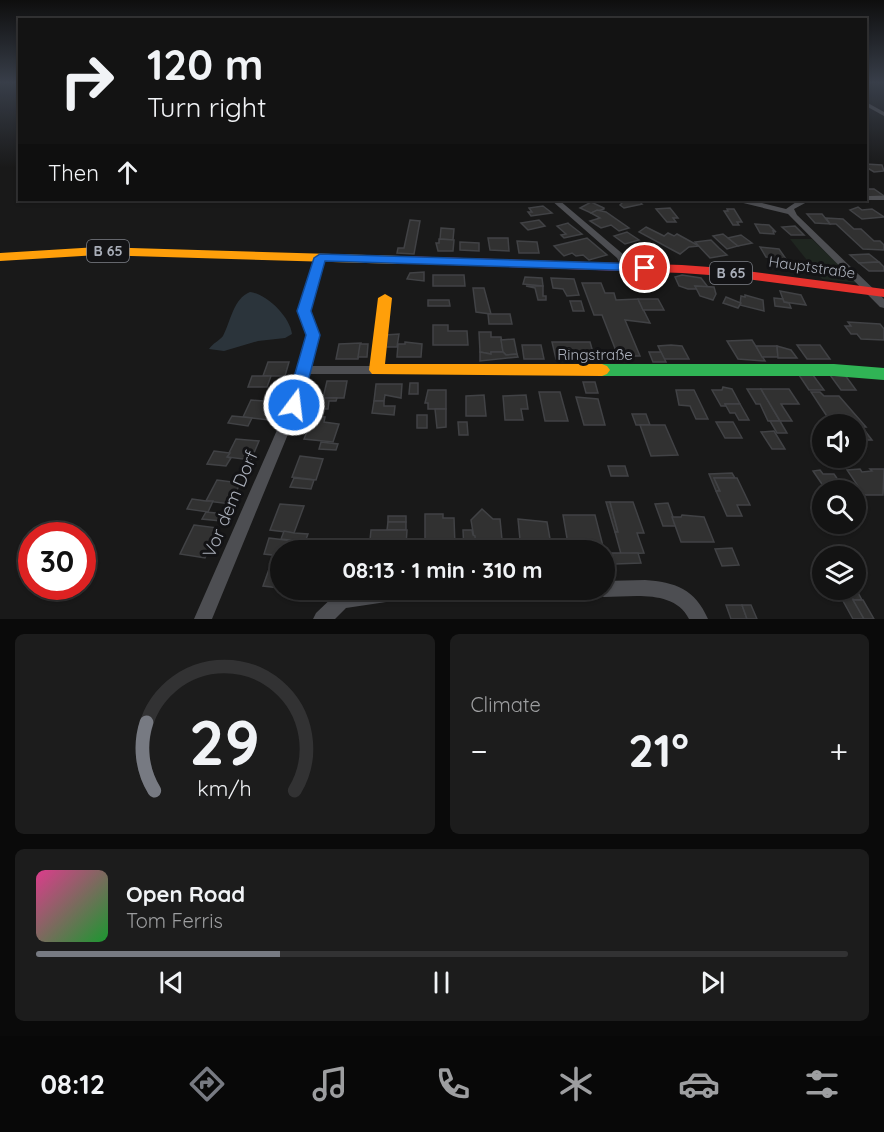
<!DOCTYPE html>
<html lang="en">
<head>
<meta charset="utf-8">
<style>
  body { margin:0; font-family:Quicksand,sans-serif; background:#1c1c1c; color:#f1f3f6; height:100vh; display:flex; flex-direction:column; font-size:22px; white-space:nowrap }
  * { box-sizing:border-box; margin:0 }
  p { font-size:20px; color:#9d9ea0 }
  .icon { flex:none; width:33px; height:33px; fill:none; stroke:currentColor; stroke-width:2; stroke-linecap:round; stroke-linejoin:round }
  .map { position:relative; height:619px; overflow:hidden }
  .panel { display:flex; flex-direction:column; gap:15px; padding:15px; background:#0a0a0a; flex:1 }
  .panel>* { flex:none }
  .banner { position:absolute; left:18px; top:18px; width:849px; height:183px; border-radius:0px; box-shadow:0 2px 4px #0004,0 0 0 2px #323233; background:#131313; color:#f1f3f6; overflow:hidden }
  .tools { position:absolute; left:812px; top:414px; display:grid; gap:12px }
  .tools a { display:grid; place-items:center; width:54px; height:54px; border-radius:50%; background:#131313; box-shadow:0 2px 4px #0004,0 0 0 2px #323233; font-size:30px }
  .speed { position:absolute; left:18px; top:522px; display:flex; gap:12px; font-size:30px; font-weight:700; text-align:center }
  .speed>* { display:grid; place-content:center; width:78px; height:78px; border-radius:50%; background:#131313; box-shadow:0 2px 4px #0004,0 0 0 2px #323233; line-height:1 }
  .speed .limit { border:9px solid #d22; background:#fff; color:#111 }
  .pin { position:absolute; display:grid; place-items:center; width:51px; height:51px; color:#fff; margin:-26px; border:3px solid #fff; border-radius:50%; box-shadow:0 2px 6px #0007 }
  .me { position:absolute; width:66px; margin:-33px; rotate:15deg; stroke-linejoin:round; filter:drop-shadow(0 0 4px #0008) }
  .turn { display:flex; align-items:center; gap:21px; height:126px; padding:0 30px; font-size:27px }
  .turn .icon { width:78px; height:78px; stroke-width:2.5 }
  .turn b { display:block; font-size:42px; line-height:51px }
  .then { display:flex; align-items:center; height:57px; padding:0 30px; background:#0003; gap:12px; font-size:22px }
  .big { font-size:45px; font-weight:700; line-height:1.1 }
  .panel .card { flex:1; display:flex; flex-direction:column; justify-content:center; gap:9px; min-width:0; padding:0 21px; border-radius:9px; background:#1c1c1c }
  .panel .dial { align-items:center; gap:0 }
  .dial svg { height:156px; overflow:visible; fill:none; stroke:#323233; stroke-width:7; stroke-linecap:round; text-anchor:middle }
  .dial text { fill:#f1f3f6; stroke:none }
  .song { display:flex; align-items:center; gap:18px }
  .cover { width:72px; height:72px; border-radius:9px; background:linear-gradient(135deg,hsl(330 70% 55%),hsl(130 70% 35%)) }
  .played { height:6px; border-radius:3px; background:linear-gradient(90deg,#777a82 30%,#323233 30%) }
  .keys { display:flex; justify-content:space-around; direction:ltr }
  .heat { display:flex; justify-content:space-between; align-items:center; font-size:33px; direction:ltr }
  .panel .tiles { flex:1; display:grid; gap:15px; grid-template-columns:1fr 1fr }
  .card:last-child { grid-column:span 2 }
  .trip { position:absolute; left:270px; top:540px; width:345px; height:60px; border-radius:30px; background:#131313; box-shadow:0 2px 4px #0004,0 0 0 2px #323233; font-weight:700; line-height:60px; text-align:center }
  .menu { display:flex; height:96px; justify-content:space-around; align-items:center; background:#080808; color:#9d9ea0 }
  .menu .icon { width:42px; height:42px }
  .menu .active { color:#777a82 }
  .menu b { font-size:27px; color:#f1f3f6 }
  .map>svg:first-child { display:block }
  .green { fill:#1f2620 }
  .water { fill:#2b343b }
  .building { fill:#313131; stroke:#414245; stroke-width:1.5 }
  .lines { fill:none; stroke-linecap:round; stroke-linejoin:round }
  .street { fill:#4d4e52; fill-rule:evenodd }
  .fast { fill:#30b455; fill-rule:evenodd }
  .slow { fill:#ff9f0a; fill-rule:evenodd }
  .jam { fill:#e5322d; fill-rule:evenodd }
  .route { fill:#1a73e8; stroke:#114b97; stroke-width:1.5 }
  .labels { text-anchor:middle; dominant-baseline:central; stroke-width:6; stroke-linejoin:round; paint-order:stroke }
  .shield { fill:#131315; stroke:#7d8088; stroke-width:1.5 }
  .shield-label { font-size:14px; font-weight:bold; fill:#aaafba }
  .street-label { font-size:15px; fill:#aaafba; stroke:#131315 }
  .near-street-label { font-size:18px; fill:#aaafba; stroke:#131315 }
</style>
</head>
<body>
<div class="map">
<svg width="884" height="619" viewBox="0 0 884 619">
  <rect width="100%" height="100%" fill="#191919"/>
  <!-- green -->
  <polygon class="green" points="790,239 812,239 857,283 822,279"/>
  <!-- water -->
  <path class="water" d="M 250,292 C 267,294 290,317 292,334 L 285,338 L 258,341 L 224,351 L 209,349 C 213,343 219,341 223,336 C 231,321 233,299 250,292 Z"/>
  <!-- building -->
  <g class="building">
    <polygon points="866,164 882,165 884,171 874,172 866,167 868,165"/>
    <polygon points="866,189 874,189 884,196 866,197"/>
    <polygon points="621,200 637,200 642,204 624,208 620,205 623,202"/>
    <polygon points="591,202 604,208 604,209 591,213 580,208"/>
    <polygon points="543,206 552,213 531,216 528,212 532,212 529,208"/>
    <polygon points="858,207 862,210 872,209 884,217 862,219 850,210"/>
    <polygon points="670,208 678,218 673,218 676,222 667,222 656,209"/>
    <polygon points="727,209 734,209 742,222 737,222 739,225 733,225 724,211 728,211"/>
    <polygon points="597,210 606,212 629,228 619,231 611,225 601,228 590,221 600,218 591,213"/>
    <polygon points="807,214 822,214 830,224 815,223"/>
    <polygon points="826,218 843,219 854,229 861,229 874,241 880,241 884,245 884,250 863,249 836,224 830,224"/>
    <polygon points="410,220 420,221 414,254 397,253 398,248 404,248"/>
    <polygon points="539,220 545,226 528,230 521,223"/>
    <polygon points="568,223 569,224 582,234 564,238 561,235 566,234 557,226"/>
    <polygon points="755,224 769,225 776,232 773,231 774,234 760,233"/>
    <polygon points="795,226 804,235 791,235 782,227"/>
    <polygon points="646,227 664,236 668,233 674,236 677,234 699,246 689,247 680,254 639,232"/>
    <polygon points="441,228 454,229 453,240 440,239"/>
    <polygon points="627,232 639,240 625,244 614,236"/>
    <polygon points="723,234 738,246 727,249 713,236"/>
    <polygon points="741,235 752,243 738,246 728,238"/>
    <polygon points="488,238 508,238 509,251 490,250"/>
    <polygon points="587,238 607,255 589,260 583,255 576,256 572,253 564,256 554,246"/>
    <polygon points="439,239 454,240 453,251 438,251 436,243 439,243"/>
    <polygon points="711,240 719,248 727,255 710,258 695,242"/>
    <polygon points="517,241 537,242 539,253 519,253"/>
    <polygon points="460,242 479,243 479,251 460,250"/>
    <polygon points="643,246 658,257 646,261 631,250"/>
    <polygon points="760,247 779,249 786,259 766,257"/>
    <polygon points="869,254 879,262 859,263 850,255"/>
    <polygon points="879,262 884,267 884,271 869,271 859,263"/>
    <polygon points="424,272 424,281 407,279 410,273"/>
    <polygon points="433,275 464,275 465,286 433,286"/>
    <polygon points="682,275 701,278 708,287 695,286 697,289 688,289 679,286 675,277"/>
    <polygon points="525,277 542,278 543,286 523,284"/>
    <polygon points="551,278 574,279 579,295 567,296 563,289 553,288"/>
    <polygon points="582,283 601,283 605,293 614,293 616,300 638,299 650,323 625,320 640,356 618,356 602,315 594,315"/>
    <polygon points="526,286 543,286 543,296 546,296 546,300 538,300 535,288"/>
    <polygon points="695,286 714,287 716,294 713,300 700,296"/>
    <polygon points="473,288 484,288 491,314 476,312"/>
    <polygon points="780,291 801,295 806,305 784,302"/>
    <polygon points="745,295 763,300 764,311 740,305 741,296 745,297"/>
    <polygon points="726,297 741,303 738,308 723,303"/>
    <polygon points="774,298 783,299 784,302 789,303 791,308 775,306"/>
    <polygon points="638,299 658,299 664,310 643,310"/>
    <polygon points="428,300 449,300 450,306 428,306"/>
    <polygon points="570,301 581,301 584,311 573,311"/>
    <polygon points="488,314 510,314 512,324 489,324"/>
    <polygon points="848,322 880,324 884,329 884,340 861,339 857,334 851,334 845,326 851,326"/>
    <polygon points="433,325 448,325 448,331 467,331 468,345 433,345"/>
    <polygon points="479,332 491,332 491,337 501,337 503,352 491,352 491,354 480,352"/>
    <polygon points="399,334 397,347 384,347 385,335"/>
    <polygon points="514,339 517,354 506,355 503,352 501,340"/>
    <polygon points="752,340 765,361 738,359 727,341"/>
    <polygon points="405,342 422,344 421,357 397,357 398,344 405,344"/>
    <polygon points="552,342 590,342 595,359 556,359"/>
    <polygon points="361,343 358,359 336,359 339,344"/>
    <polygon points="360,344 368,344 367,357 358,357"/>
    <polygon points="522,345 541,345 544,359 524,359"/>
    <polygon points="671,345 682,346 689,359 664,359 658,346"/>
    <polygon points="797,345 820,345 830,359 807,359"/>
    <polygon points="756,346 777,346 778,357 762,357"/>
    <polygon points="777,346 791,350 797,358 778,358"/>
    <polygon points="480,352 491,354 491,352 503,352 506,355 517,354 518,357 480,361"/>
    <polygon points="649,352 661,352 666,362 653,362"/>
    <polygon points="268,362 289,362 285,376 263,376"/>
    <polygon points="799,375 813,375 824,390 809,390"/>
    <polygon points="830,375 845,375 856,390 841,390"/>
    <polygon points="252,376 271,376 267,387 248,387"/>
    <polygon points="327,381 347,381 344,398 323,398"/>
    <polygon points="583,382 595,382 598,393 586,393"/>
    <polygon points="410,383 418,383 418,394 409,394"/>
    <polygon points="376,384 402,384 401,398 385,395 384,401 374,401"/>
    <polygon points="723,387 732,389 740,404 725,404 726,406 721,406 712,390 722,390"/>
    <polygon points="747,389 761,389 780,421 768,421 760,404 756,404"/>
    <polygon points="761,389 789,389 799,404 781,404 792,421 780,421"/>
    <polygon points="428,390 446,390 446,409 428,409 428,403 425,403"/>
    <polygon points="676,390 694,390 708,419 696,419 690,406 679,405"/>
    <polygon points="539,392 560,392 568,421 545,421"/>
    <polygon points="811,392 820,392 824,396 839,396 866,427 862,427 872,440 855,440 855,424 832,424"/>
    <polygon points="484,395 486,416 466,416 466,396"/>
    <polygon points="526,395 528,409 521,409 523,420 505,420 503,396"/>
    <polygon points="576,397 598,399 605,425 584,425"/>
    <polygon points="317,398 337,398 336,401 329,401 328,409 314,409"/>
    <polygon points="251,400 277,402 269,420 243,417"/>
    <polygon points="374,401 384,401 384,406 395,406 394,415 372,413"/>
    <polygon points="725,404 740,404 749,420 739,420 735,413 730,413"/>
    <polygon points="435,409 446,409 446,427 437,428"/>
    <polygon points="632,414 646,414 650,425 636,425"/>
    <rect x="417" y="415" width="10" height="13"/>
    <polygon points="232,416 243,417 252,418 248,426 228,423"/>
    <polygon points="313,416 325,417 324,422 339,424 333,442 304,439"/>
    <polygon points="770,421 780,421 787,433 777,433"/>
    <polygon points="458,422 467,422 468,435 459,435"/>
    <polygon points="716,422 733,422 742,438 725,438"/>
    <polygon points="640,425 665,425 678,455 651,456"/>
    <polygon points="774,431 785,449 772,449 761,432"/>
    <polygon points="236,439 259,441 251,460 227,457"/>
    <polygon points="321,442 338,444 336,450 319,449"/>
    <polygon points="214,451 230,453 227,457 231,458 226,466 207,464"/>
    <polygon points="300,456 323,459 316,480 292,477"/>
    <polygon points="608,466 625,466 628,476 611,476"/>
    <polygon points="860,469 862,472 872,471 870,469 884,469 883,495 864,495 847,470"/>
    <polygon points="820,470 823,474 834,474 845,490 826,490 813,471"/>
    <polygon points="732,473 735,478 714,478 720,491 716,491 709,474"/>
    <polygon points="294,478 314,480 311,489 290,487"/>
    <polygon points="714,478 737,478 750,505 737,505 742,516 727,516 716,491 720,491"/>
    <polygon points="217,480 240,483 231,504 206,501"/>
    <polygon points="192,499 206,501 213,501 208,512 187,509"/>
    <polygon points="606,502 610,502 618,532 615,532"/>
    <polygon points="610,502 633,502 644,533 637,533 644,553 621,554 615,532 618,532"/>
    <polygon points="668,503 673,517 675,526 663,526 655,504"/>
    <polygon points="280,504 304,506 294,533 270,530"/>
    <polygon points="482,509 493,519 500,519 503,550 476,550 471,520"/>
    <polygon points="206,512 225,514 221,521 202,519"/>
    <polygon points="425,514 443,514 443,518 454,518 455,546 446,546 446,550 425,550"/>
    <polygon points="563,515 595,515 604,550 569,550"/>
    <polygon points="682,515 704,517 714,542 681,542 672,517 681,517"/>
    <rect x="388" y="516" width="18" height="6"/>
    <polygon points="518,519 547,522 552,550 521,550"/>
    <polygon points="388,522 406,522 406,530 387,530"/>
    <polygon points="194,525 218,528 205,558 180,554"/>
    <polygon points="371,530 407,530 406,546 403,546 403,550 369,550"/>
    <polygon points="463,530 472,530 473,535 475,536 476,550 464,550"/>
    <polygon points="284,531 294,533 308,534 305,542 281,539"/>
    <polygon points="269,538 293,541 290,550 280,550 280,556 264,554"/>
    <polygon points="732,548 739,565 722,566 715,549"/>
    <polygon points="612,553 638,553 641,563 615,564"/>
    <polygon points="274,555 280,556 280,588 263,586"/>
    <polygon points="855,587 862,600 853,600 847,590 855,590"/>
    <polygon points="837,590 848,590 864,619 853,619"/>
    <polygon points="853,600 863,600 874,619 864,619"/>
    <polygon points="726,605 742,605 747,619 731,619"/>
    <polygon points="742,605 751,605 757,619 747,619"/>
  </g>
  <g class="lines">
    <!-- street -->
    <g class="street">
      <polygon points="866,102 884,112 884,116 866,106"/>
      <polygon points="866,196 884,196 884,200 863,200 866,200"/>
      <polygon points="551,200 559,200 624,255 631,267 629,269 623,269 617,258"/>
      <polygon points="738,200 750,200 786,209 799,200 808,200 807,202 794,209 797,215 884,299 884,308 880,307 788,214 739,202"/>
      <polygon points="320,255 325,258 309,311 319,335 311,366 377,366 381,367 383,370 381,373 377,374 308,374 300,405 212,619 194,619 288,405 307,335 299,311 315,258"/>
      <path d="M 645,580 C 675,582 695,589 708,619 L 689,619 C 674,589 632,597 604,597 L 598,595 L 596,590 L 604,590 L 604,581 Z"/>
      <polygon points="356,590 421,590 419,596 413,598 346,608 335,619 313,619 316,613 336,594"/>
    </g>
    <!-- fast -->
    <polygon class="fast" points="602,364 834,364 884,368 884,380 834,376 602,376 597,374 594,370 597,366"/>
    <!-- slow -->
    <g class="slow">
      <polygon points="98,247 401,256 407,260 401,264 98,255 0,261 0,253"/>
      <polygon points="385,294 392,298 385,364 602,364 607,366 610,370 607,374 602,376 372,374 369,370 378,298"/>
    </g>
    <!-- jam -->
    <polygon class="jam" points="401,256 682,265 723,268 884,289 884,297 723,276 682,273 397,263 395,260 397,257"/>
  </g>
  <!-- sky -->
  <linearGradient id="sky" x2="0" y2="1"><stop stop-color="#0e0e0e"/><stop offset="0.49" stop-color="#383e49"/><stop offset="1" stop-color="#383e49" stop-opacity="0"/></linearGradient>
  <rect width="884" height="168" fill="url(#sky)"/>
  <!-- route -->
  <polygon class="route" points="320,254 645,264 651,268 645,271 325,261 311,311 320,335 302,405 300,409 294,411 288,409 286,405 306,335 297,311 314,258"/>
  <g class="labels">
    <!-- shield labels -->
    <g class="shield">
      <rect x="87" y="240" width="42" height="22" rx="4.5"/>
      <rect x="710" y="262" width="42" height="22" rx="4.5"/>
    </g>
    <g class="shield-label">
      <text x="108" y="251">B 65</text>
      <text x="731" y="273">B 65</text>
    </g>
    <!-- street labels -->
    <g class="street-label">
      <text transform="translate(812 267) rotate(8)">Hauptstraße</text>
      <text x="595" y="354">Ringstraße</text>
    </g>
    <!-- near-street labels -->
    <g class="near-street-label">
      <text transform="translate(230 504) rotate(-67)">Vor dem Dorf</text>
    </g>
  </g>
</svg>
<div class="tools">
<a><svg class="icon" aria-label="sound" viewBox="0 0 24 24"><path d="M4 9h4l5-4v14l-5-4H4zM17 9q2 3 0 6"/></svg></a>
<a><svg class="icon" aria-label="search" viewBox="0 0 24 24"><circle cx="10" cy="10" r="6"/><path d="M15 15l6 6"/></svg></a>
<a><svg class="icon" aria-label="layers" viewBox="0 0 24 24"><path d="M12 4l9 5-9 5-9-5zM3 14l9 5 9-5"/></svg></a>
</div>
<div class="speed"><div class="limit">30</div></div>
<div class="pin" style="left:645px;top:268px;background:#d93025"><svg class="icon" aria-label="arrive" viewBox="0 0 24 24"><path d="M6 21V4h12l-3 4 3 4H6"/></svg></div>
<svg class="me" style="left:294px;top:405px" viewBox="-20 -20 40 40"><circle r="17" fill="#1a73e8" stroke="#fff" stroke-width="3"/><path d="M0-11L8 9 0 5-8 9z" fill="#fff"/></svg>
<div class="trip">08:13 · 1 min · 310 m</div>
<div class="banner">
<div class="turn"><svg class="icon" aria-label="right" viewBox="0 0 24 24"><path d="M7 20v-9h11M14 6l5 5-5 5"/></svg><div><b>120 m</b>Turn right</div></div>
<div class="then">Then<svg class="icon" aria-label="ahead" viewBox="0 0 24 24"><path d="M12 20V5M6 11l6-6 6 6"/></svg></div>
</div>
</div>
<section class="panel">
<div class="tiles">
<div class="card dial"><svg viewBox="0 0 100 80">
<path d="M14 69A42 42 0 1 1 86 69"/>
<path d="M14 69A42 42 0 0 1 10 34" stroke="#777a82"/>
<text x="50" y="56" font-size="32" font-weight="700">29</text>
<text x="50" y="72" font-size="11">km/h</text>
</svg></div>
<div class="card"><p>Climate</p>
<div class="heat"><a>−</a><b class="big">21°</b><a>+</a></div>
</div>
<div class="card">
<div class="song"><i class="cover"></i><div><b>Open Road</b><p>Tom Ferris</p></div></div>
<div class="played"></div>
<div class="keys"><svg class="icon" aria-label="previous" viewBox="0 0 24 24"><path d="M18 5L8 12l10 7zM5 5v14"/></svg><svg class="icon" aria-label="pause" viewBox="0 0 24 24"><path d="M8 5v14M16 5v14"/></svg><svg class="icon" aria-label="next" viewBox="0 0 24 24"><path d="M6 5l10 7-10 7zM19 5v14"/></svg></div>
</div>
</div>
</section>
<nav class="menu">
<b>08:12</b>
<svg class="icon active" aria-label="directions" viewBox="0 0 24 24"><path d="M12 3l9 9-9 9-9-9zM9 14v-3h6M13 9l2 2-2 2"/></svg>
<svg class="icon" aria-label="music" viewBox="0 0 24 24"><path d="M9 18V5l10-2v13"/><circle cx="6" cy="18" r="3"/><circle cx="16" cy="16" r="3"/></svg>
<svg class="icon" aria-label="phone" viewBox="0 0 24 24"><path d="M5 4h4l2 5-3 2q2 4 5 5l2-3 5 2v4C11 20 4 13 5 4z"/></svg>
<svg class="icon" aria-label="climate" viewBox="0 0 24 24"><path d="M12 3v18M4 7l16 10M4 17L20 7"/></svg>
<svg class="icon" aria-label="car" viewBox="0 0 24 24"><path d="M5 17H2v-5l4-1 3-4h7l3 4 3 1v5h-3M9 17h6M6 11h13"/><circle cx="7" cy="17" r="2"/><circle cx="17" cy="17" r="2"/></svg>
<svg class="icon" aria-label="filters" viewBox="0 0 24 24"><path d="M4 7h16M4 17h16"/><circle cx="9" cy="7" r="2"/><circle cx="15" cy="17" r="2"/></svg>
</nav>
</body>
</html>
